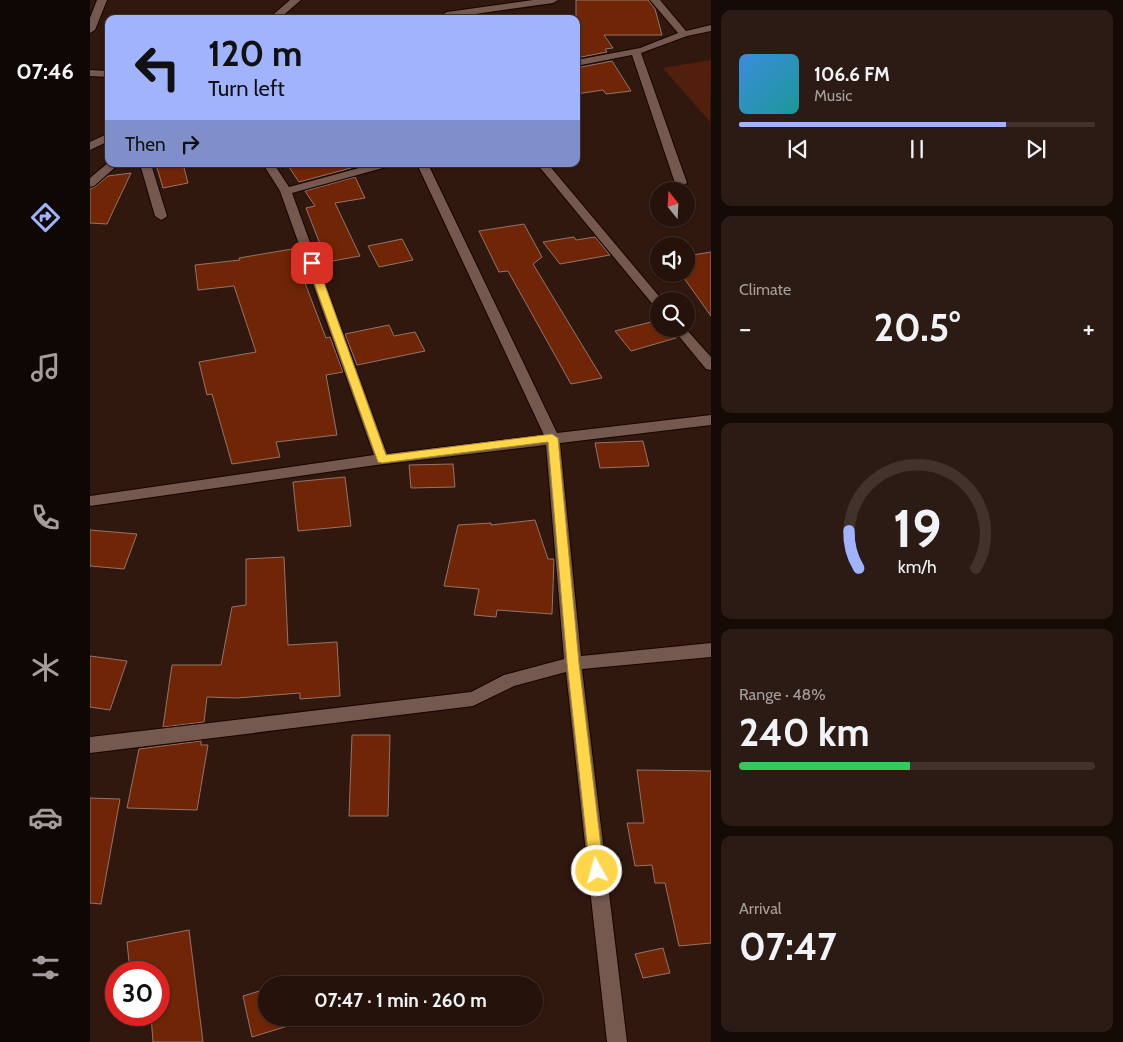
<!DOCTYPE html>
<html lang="en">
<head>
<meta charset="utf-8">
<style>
  body { margin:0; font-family:Cabin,sans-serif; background:#2c1b14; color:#f1f3f6; height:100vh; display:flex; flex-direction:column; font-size:19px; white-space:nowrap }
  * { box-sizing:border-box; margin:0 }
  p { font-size:16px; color:#a39e9d }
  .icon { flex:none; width:28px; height:28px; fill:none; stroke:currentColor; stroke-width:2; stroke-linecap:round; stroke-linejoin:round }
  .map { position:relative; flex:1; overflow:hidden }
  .panel { display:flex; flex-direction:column; gap:10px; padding:10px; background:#140a06; width:412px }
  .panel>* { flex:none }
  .guide { position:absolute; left:15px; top:15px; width:475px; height:152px; border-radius:10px; box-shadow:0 1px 4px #0004,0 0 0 1px #41322c; background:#a1b3fd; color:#111; overflow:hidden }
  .needle { width:32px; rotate:342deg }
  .tools { position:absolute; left:560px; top:182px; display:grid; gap:10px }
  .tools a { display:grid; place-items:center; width:45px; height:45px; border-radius:50%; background:#24120b; box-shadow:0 1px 4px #0004,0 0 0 1px #41322c; font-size:25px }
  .speed { position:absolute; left:15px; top:961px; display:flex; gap:10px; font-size:25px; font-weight:700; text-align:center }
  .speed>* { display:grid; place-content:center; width:65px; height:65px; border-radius:50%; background:#24120b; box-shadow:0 1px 4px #0004,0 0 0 1px #41322c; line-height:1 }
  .speed .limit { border:8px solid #d22; background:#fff; color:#111 }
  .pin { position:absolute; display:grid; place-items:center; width:42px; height:42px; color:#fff; margin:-21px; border-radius:10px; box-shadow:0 2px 8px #0006 }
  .me { position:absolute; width:55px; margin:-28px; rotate:353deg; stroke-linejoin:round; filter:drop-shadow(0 0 4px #0008) }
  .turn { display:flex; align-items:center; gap:18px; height:105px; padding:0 20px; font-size:22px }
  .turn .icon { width:65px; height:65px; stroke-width:2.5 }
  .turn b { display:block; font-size:35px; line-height:42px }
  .then { display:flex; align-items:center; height:48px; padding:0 20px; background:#0003; gap:10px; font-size:19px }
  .big { font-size:38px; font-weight:700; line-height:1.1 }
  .panel .card { flex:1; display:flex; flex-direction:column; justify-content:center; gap:8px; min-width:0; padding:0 18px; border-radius:10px; background:#2c1b14 }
  .panel .dial { align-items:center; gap:0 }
  .dial svg { height:130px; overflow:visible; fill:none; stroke:#41322c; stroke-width:7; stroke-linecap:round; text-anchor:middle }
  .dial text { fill:#f1f3f6; stroke:none }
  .song { display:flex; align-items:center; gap:15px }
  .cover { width:60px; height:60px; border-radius:8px; background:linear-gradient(135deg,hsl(210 70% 55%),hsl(180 70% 35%)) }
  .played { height:5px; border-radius:2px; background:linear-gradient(90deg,#a1b3fd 75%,#41322c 75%) }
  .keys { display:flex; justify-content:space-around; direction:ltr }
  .heat { display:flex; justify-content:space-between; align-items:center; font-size:28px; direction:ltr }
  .charge { height:8px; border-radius:4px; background:linear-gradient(90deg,#34c759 48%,#41322c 0) }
  .trip { position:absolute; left:168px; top:976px; width:285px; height:50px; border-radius:25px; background:#24120b; box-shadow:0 1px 4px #0004,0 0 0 1px #41322c; font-weight:700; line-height:50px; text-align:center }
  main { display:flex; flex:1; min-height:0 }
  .tabs { display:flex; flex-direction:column; width:90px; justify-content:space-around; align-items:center; background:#0e0704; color:#a39e9d }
  .tabs .icon { width:35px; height:35px }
  .tabs .on { color:#a1b3fd }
  .tabs b { font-size:22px; color:#f1f3f6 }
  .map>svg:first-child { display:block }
  .green { fill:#511f0c }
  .building { fill:#702606; stroke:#937469 }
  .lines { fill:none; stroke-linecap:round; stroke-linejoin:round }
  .minor-casing { stroke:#170300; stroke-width:2 }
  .minor { fill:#75584e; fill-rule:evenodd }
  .route { fill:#ffd54a; stroke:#a68a30 }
</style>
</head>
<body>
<main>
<nav class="tabs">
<b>07:46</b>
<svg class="icon on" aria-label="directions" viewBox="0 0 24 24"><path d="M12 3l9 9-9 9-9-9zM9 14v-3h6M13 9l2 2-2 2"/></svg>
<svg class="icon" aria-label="music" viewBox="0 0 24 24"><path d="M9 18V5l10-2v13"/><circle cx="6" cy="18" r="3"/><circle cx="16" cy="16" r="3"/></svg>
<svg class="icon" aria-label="phone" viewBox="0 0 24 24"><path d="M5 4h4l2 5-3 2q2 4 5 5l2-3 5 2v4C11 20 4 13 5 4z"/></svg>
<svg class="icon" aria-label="climate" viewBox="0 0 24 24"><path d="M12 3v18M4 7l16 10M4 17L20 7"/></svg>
<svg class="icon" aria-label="car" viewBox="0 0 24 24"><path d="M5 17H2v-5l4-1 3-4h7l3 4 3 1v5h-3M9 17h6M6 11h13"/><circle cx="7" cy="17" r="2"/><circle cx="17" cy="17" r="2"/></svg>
<svg class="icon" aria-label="filters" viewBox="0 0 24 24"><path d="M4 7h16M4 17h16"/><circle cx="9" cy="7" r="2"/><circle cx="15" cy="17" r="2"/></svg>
</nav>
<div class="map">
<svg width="621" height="1042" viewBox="0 0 621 1042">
  <rect width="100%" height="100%" fill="#30180f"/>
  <!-- green -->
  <polygon class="green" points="620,60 621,60 620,122 573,68"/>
  <!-- building -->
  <g class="building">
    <polygon points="486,0 558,0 565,9 572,35 514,35 523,48 515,49 517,52 486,58"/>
    <polygon points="522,61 541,91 516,94 513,90 486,94 486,68"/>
    <polygon points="66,164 93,164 98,183 73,188"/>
    <polygon points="197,164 259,164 261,168 209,182"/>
    <polygon points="41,173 17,224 0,223 0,189 5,187 18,176"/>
    <polygon points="265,177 275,198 245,203 270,256 237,262 216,208 225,206 215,191"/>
    <polygon points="434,224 452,257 443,264 512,378 481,384 418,271 409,272 389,231"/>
    <polygon points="484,237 486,240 505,237 520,255 470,264 453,242"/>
    <polygon points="312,239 323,260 289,267 278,246"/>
    <polygon points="202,249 236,338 240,337 253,372 236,375 247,435 186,442 190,457 142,464 122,394 117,395 109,362 166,352 144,286 108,290 105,265 150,260 149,258"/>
    <polygon points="621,252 621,316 591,274 596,274 596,256"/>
    <polygon points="569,320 569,329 578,329 586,338 541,351 525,331"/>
    <polygon points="299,325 304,336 325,332 335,351 267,365 255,334"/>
    <polygon points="553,441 559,466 510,468 505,443"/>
    <polygon points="363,464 365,487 321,488 319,465"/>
    <polygon points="255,477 261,526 208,531 203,482"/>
    <polygon points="445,520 458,559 464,559 462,614 407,610 406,617 384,615 389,589 354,586 368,525 401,523 401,525"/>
    <polygon points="0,530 47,534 34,569 0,566"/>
    <polygon points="194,557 198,645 247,642 250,696 210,699 210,693 147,698 117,697 114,722 73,727 82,665 131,665 142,607 156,605 156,559"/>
    <polygon points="0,656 37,661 20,710 0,707"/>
    <polygon points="262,735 300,735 298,816 259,816"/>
    <polygon points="111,741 111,745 118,745 107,810 37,808 49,749"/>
    <polygon points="547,770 621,771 621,943 589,946 575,883 565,883 562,865 545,866 537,823 554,823"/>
    <polygon points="0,798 30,799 11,904 0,903"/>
    <polygon points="99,930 113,1042 63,1042 61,1015 69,1015 69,972 40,972 37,942"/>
    <polygon points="573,948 580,973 553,978 545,954"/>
    <polygon points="176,989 176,1018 224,1018 162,1037 153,996"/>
  </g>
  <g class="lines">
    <defs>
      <g id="minor">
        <polygon points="7,0 17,0 5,30 0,33 0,18"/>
        <polygon points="200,0 211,0 189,19 178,19"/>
        <polygon points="443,0 468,0 463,3 357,18 352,15 357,12"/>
        <polygon points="560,0 570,0 596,31 621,25 621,31 597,36 551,53 597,183 591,186 585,183 542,55 486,66 486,60 550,48 588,33"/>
        <polygon points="0,70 19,71 19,77 0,76"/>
        <polygon points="19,133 19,141 0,150 0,142"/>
        <polygon points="19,162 19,164 29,164 4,186 0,187 0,178"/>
        <polygon points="50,164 61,164 77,216 75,218 71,220 65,216"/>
        <polygon points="173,164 184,164 199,187 284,164 302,164 300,166 202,193 297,454 454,435 327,164 338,164 467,433 621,415 621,425 470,443 491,656 621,643 621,657 492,669 537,1042 517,1042 476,672 424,686 383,706 0,753 0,737 381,692 414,675 474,659 456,445 286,465 0,506 0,496 284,455 190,191"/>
        <polygon points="447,164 458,164 573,301 569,301 569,308 565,307"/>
        <polygon points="583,329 596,329 621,357 621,370 616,369"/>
      </g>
    </defs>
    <!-- minor casing -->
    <use href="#minor" class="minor-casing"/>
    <!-- minor -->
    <use href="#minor" class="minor"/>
  </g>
  <!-- route -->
  <polygon class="route" points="222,260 227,263 296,455 462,434 468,438 489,663 514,871 512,876 507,878 502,876 500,871 477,663 458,442 292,463 288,462 217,263"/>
</svg>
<div class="tools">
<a><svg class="needle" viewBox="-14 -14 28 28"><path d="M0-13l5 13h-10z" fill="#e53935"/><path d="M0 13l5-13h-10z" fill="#a39e9d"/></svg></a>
<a><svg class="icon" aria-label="sound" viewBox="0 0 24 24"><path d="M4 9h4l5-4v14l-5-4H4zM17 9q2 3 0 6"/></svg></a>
<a><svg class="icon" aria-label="search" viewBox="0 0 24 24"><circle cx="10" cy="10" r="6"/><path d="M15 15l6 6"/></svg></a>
</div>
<div class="speed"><div class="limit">30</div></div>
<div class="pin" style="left:222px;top:263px;background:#d93025"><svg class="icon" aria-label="arrive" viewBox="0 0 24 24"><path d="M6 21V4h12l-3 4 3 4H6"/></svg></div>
<svg class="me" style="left:507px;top:871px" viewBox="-20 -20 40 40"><circle r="17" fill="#ffd54a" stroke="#fff" stroke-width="3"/><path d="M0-11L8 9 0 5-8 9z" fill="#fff"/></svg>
<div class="trip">07:47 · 1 min · 260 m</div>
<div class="guide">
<div class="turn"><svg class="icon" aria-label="left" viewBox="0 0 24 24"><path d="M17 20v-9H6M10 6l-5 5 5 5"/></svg><div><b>120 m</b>Turn left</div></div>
<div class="then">Then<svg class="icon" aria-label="right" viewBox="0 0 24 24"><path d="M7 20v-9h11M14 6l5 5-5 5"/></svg></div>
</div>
</div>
<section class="panel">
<div class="card">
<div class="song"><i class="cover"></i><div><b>106.6 FM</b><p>Music</p></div></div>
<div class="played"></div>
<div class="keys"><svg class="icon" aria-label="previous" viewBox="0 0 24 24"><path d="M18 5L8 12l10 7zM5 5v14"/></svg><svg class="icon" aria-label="pause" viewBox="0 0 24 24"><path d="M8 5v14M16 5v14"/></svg><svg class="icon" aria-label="next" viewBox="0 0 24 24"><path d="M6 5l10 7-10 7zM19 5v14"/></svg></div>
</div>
<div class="card"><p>Climate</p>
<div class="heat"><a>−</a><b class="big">20.5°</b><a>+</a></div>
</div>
<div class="card dial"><svg viewBox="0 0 100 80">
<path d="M14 69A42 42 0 1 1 86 69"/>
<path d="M14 69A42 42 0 0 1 8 46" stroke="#a1b3fd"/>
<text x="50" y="56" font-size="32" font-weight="700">19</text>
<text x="50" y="72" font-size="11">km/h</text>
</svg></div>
<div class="card"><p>Range · 48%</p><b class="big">240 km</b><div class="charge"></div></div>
<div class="card"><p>Arrival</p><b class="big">07:47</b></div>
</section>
</main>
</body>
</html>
